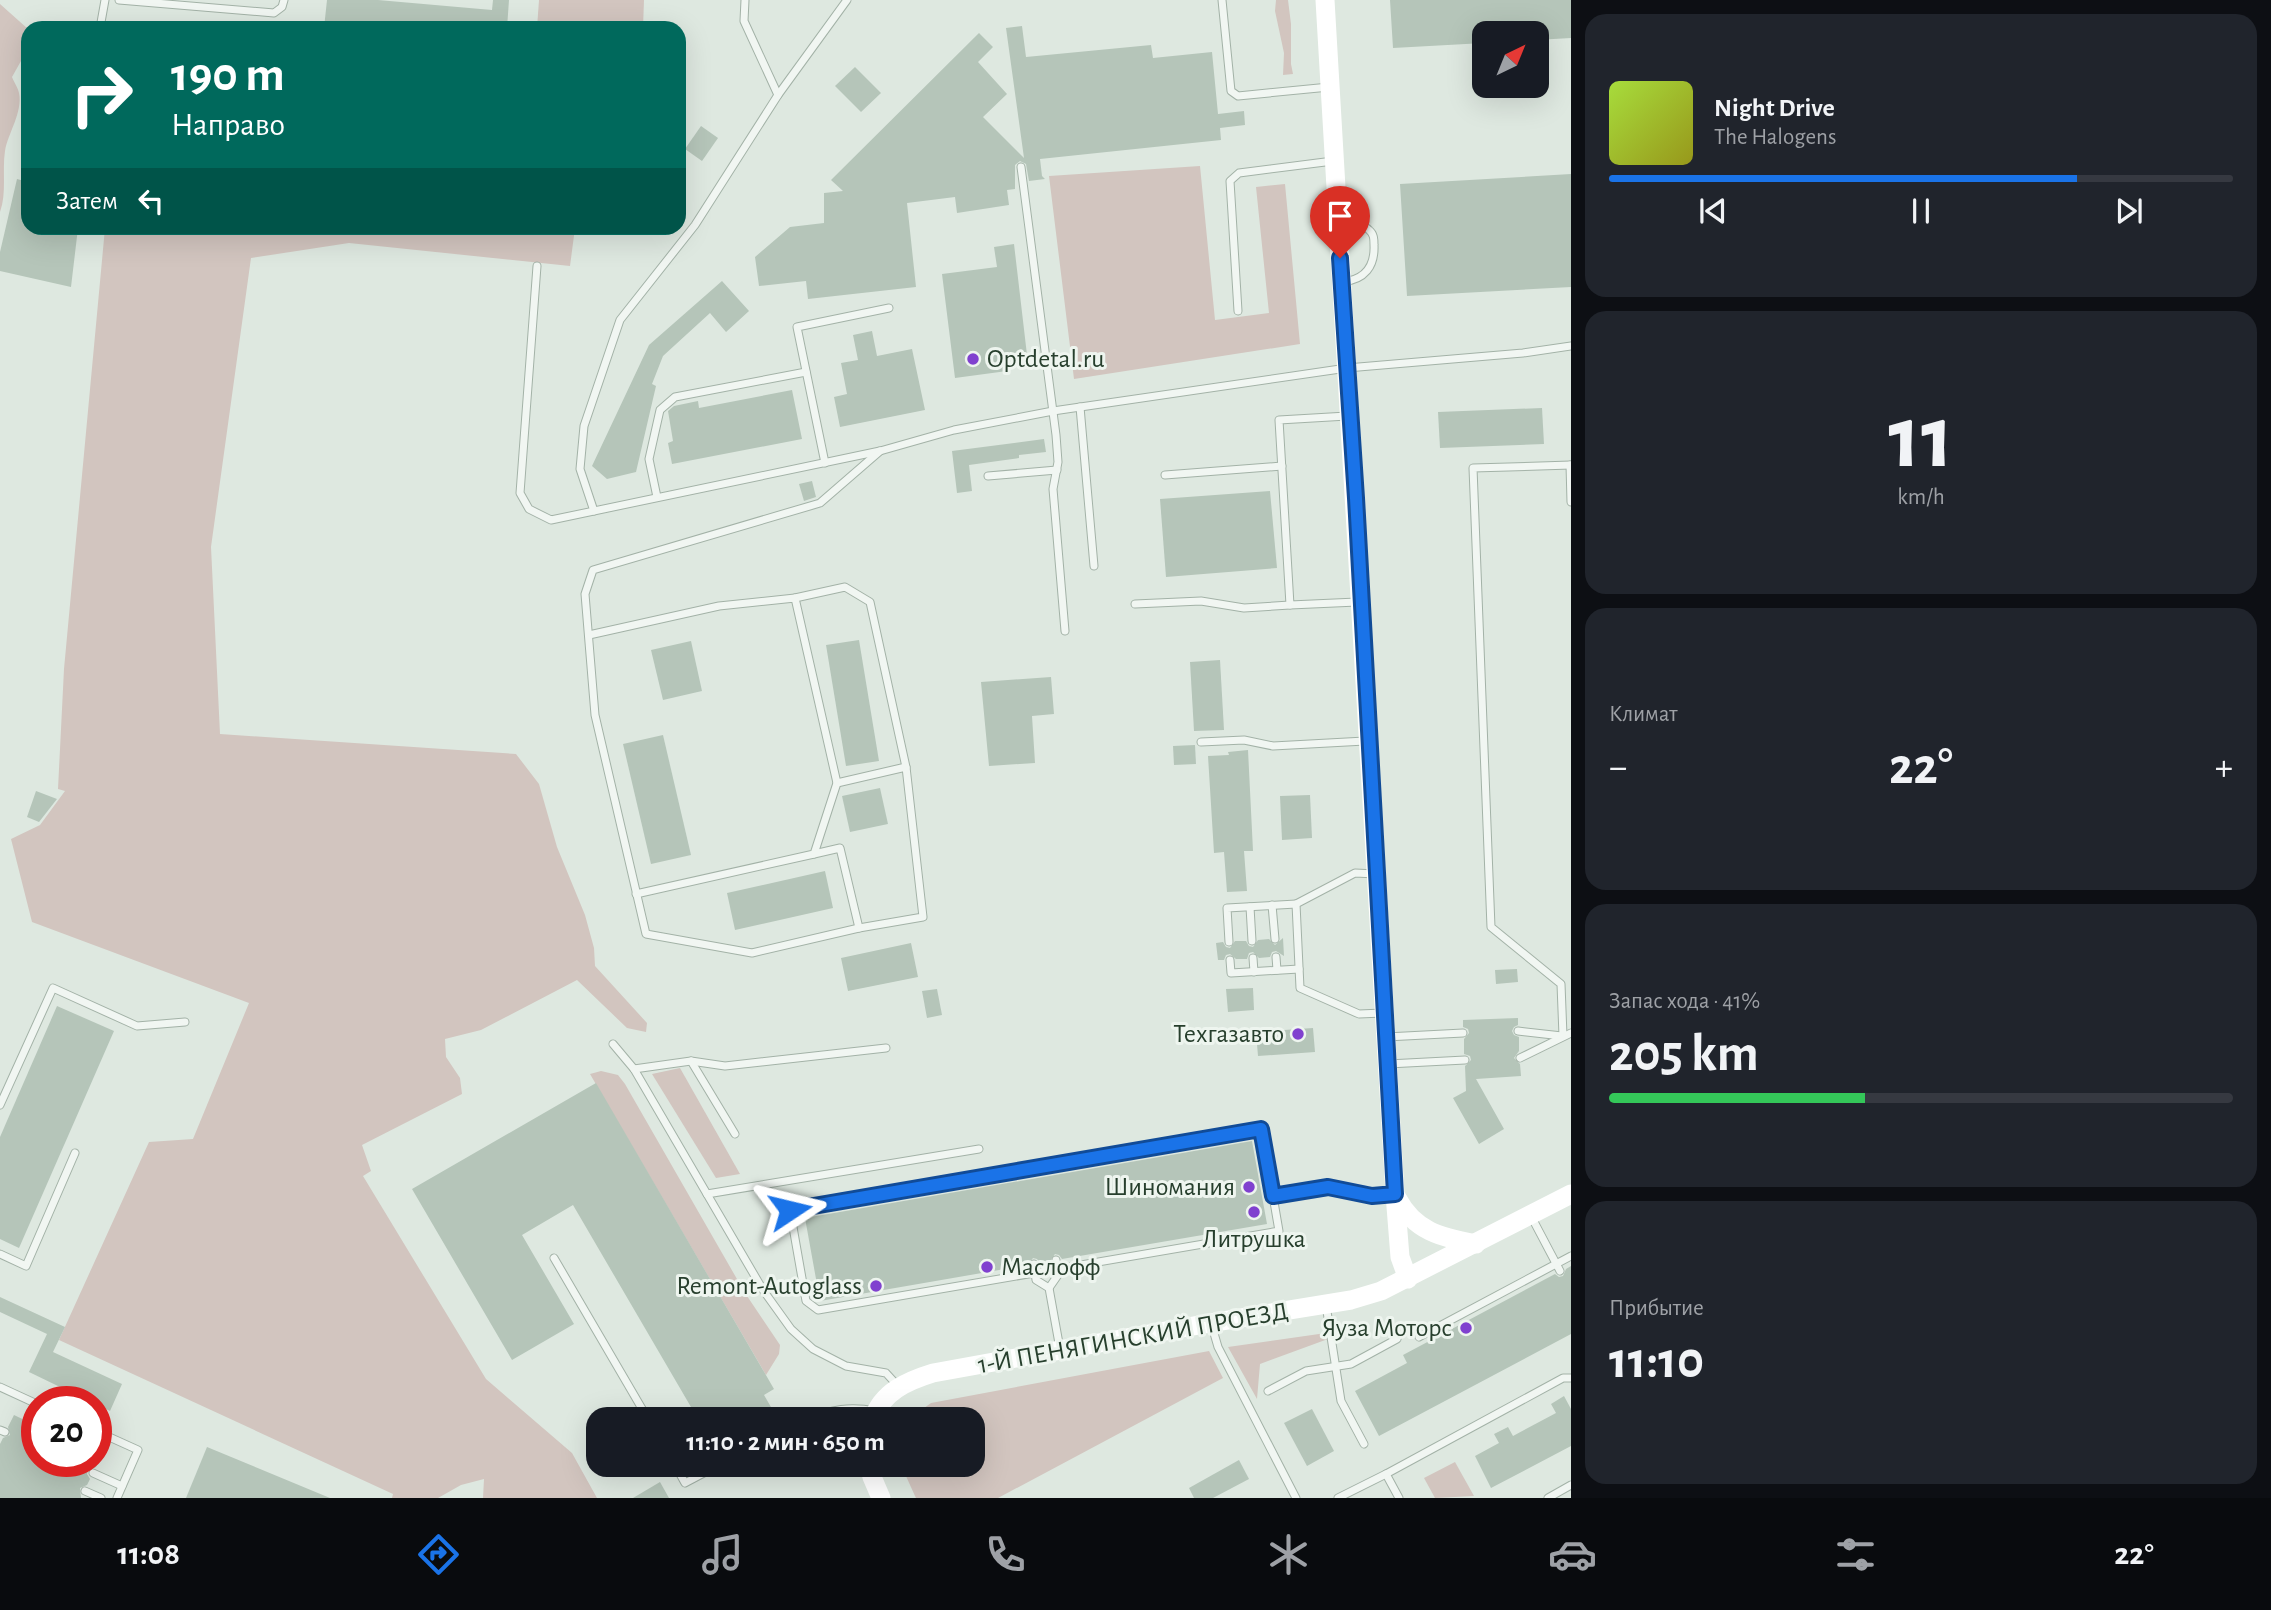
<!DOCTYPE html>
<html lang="ru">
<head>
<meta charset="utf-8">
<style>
  body { margin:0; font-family:"Alegreya Sans",sans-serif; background:#20242c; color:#f1f3f6; height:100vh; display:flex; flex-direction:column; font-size:26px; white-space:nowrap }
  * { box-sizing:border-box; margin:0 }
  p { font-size:23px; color:#9ea1a6 }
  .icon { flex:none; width:38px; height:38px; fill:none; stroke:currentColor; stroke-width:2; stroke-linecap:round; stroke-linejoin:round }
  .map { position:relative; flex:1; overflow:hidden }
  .details { display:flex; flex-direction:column; gap:14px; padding:14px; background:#0d0f14; width:700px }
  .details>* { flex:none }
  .guide { position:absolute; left:21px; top:21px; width:665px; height:214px; border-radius:21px; box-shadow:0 7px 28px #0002; background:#00695c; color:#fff; overflow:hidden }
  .needle { width:46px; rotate:43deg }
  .tools { position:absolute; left:1472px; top:21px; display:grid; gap:14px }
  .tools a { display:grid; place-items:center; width:77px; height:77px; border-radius:14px; background:#171b24; box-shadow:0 7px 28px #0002; font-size:35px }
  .speed { position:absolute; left:21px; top:1386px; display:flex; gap:14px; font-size:35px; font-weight:700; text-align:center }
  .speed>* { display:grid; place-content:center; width:91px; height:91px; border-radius:50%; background:#171b24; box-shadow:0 7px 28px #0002; line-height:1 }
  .speed .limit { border:10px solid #d22; background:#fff; color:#111 }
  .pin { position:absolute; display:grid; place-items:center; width:60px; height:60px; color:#fff; margin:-72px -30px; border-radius:50% 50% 50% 0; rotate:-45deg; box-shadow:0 0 7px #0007 }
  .pin .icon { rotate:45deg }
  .me { position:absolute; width:77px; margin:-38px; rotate:80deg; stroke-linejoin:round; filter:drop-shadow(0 0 5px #0008) }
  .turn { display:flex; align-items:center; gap:24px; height:147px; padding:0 35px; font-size:32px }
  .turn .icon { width:91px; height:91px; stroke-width:2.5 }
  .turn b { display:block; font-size:49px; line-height:60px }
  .then { display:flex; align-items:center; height:66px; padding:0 35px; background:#0003; gap:14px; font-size:26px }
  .big { font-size:52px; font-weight:600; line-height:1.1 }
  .details .card { flex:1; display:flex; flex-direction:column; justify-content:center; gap:10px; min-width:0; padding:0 24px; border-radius:21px; background:#20242c }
  .details .dial { align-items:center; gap:0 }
  .dial b { font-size:91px; line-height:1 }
  .song { display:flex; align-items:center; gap:21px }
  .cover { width:84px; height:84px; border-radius:10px; background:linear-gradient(135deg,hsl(80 70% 55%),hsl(60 70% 35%)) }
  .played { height:7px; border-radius:4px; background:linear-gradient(90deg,#1a73e8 75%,#363941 75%) }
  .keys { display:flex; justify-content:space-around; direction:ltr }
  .heat { display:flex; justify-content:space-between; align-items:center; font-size:38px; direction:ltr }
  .charge { height:10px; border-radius:5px; background:linear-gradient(90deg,#34c759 41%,#363941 0) }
  .trip { position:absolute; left:586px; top:1407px; width:399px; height:70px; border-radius:21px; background:#171b24; box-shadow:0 7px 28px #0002; font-weight:600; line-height:70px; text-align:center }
  .tabs { display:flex; height:112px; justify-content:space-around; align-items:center; background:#090b0e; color:#9ea1a6 }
  .tabs .icon { width:49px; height:49px }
  .tabs .on { color:#1a73e8 }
  .tabs b { font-size:32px; color:#f1f3f6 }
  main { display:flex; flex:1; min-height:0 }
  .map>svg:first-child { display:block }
  .green { fill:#d2c5bf }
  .building { fill:#b5c5b9 }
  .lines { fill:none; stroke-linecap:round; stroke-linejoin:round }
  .lane-casing { stroke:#a3b2a7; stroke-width:9 }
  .lane { stroke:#f1f6f2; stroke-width:7 }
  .secondary { stroke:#fff; stroke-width:19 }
  .route-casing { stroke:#114b97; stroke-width:18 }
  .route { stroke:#1a73e8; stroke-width:12 }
  .poi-dot { fill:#8041cf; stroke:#eef5ef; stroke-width:2.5 }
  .labels { text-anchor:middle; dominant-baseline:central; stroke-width:6; stroke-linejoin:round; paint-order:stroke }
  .poi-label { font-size:26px; fill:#273f2d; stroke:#eef5ef; text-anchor:end }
  .street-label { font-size:26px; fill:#273f2d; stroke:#eef5ef }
</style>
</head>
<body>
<main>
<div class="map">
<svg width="1571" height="1498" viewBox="0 0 1571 1498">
  <rect width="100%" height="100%" fill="#dee8e0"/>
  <!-- green -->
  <g class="green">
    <polygon points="539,0 644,0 643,28 537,28"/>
    <polygon points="1276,0 1288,0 1291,24 1291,64 1293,74 1283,75 1284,53 1275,11"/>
    <path d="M 0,4 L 28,29 L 28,60 L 21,61 L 12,77 C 14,82 18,88 19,93 C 23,112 8,133 5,151 C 2,171 7,193 0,212 Z"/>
    <polygon points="1200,166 1215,320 1269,313 1256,187 1285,184 1300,344 1074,379 1049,176"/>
    <polygon points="105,228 575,228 570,266 349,243 251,258 211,547 220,734 516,754 539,784 557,847 585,915 594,948 595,966 647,1023 646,1032 627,1028 577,980 481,1030 445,1039 446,1057 460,1078 462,1094 362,1145 371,1171 363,1176 486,1379 572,1453 597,1498 483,1498 484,1479 461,1485 438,1498 392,1498 393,1494 59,1340 149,1142 193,1139 249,1003 32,922 11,839 40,825 65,791 58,789 64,669"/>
    <polygon points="680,1068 740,1174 716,1178 652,1074"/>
    <polygon points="601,1071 618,1075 625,1084 745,1293 780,1345 779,1354 766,1375 590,1074"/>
    <polygon points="1326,1333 1328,1339 1260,1364 1257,1399 1228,1347"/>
    <polygon points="1209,1351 1223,1378 998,1498 916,1498 915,1496 901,1465 973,1465 973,1419 909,1419 931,1403"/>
    <polygon points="1455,1462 1474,1496 1435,1498 1424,1478"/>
  </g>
  <!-- building -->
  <g class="building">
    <polygon points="327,0 378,0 492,10 493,0 509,0 507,28 324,28"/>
    <polygon points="1390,0 1571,0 1571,38 1536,40 1536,33 1484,33 1484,43 1393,48"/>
    <polygon points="1022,26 1026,57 1151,45 1153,58 1212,52 1218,114 1244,111 1245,125 1220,128 1221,140 1040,159 1042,176 1045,179 1029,181 1026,164 1020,161 1015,165 1015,189 1007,190 1009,205 957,213 955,197 907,203 916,287 808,299 806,281 759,286 755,257 790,227 824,223 824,193 843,191 831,180 979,33 993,47 978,62 1007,94 983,117 1024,158 1006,28"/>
    <polygon points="855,67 881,93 861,112 835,86"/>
    <polygon points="701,126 718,138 702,161 685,149"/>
    <polygon points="1571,174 1571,287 1407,296 1400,184"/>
    <polygon points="17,179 28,182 28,228 78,228 71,287 0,271 0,252"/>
    <polygon points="1014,244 1027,355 1015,357 1013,366 1007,371 955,378 942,274 997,267 994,247"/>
    <polygon points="722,281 749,311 726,332 710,313 663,356 652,384 656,386 636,472 607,479 592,466 649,345"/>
    <polygon points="872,331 877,356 912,349 925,410 840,427 834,397 847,394 841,363 858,360 853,335"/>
    <polygon points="792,390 802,439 672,464 668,443 673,441 668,411 674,406 698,401 699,408"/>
    <polygon points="1542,408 1544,444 1440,448 1438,412"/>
    <polygon points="1044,439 1046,452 1019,455 1019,458 969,465 972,491 957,493 952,451"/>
    <polygon points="812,481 816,497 804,501 799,484"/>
    <polygon points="1270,491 1277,568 1166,577 1160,499"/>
    <polygon points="859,640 879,761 846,766 826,645"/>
    <polygon points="691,641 702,691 663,700 651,650"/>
    <polygon points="1220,660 1224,730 1194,731 1190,662"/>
    <polygon points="1051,677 1054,714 1032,716 1035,763 989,766 981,682"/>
    <polygon points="663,735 691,855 651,864 623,744"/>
    <polygon points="1195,745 1196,764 1174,765 1173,746"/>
    <polygon points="1248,750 1253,851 1244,851 1247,891 1227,892 1224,852 1214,853 1208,756 1229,755 1228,752"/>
    <polygon points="880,788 888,824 850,832 842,796"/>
    <polygon points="36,791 57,799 39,822 27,817"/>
    <polygon points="1310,795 1312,838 1282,840 1280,796"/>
    <polygon points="825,871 833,908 735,930 727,893"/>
    <polygon points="1283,938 1284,956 1276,951 1272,952 1270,957 1259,958 1253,952 1249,953 1247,959 1236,959 1230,954 1226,955 1224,960 1218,960 1216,943 1223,942 1226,947 1230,948 1235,941 1246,941 1249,946 1253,947 1258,940 1269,939 1275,945"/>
    <polygon points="911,943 918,977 848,991 841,958"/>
    <polygon points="1517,969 1518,982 1496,984 1495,970"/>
    <polygon points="1253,988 1254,1010 1228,1012 1226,989"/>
    <polygon points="937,989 942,1015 927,1018 922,991"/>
    <polygon points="57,1006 114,1031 19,1248 0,1239 0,1137"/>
    <polygon points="1518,1018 1518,1025 1514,1027 1512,1031 1514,1035 1519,1037 1519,1051 1514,1058 1520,1064 1521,1076 1476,1079 1504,1129 1479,1144 1453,1098 1466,1091 1465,1066 1471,1060 1470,1056 1464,1054 1464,1039 1469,1033 1468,1029 1463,1027 1463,1020"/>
    <polygon points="1313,1028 1315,1052 1258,1056 1256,1032"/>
    <polygon points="596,1083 774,1389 764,1395 775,1414 765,1419 698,1419 573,1205 522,1235 574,1324 512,1360 412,1189"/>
    <polygon points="1252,1141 1267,1224 1062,1259 1059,1255 1055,1254 1050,1261 1040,1263 1037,1259 1033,1258 1028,1265 820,1301 805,1218"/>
    <polygon points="1571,1266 1571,1334 1379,1436 1355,1391 1407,1363 1403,1355 1555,1274 1559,1277 1563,1276 1566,1269"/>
    <polygon points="0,1297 65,1327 53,1352 122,1384 110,1411 96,1404 96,1402 91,1402 29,1372 47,1334 0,1312"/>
    <polygon points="1564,1396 1571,1409 1571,1446 1491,1488 1475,1456 1499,1443 1494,1434 1508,1427 1513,1436 1556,1413 1551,1404"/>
    <polygon points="1312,1409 1334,1451 1307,1466 1284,1423"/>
    <polygon points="14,1415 37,1426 37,1461 99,1461 96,1467 88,1470 87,1474 90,1479 87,1485 80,1488 81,1498 0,1498 0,1444 3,1438 10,1435 8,1427"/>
    <polygon points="207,1447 330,1498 186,1498"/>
    <polygon points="1239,1460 1249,1479 1213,1498 1194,1498 1189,1488"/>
    <polygon points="660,1482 669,1498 633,1498"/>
  </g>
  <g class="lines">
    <defs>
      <g id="lane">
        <polyline points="119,0 274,13 282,7 284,0"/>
        <polyline points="1222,0 1231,91 1238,96 1329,87"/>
        <polyline points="100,28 105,0"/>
        <polyline points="778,95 847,0"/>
        <polyline points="1021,167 1056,435 1058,462 1053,489 1065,631"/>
        <path d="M 1340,214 C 1348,221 1362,222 1369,230 C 1374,234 1374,239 1374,245 C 1375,266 1365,280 1342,282"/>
        <polyline points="537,266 520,493 529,509 551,520 880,451 954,430 1053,411 1347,368 1523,353 1571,346"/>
        <polyline points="1238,311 1230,181 1239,173 1333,161"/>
        <polyline points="1080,407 1094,566"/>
        <polyline points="1347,416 1279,420 1290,605 1357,602"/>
        <polyline points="825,463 797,327 889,308"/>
        <polyline points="1570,465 1571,502"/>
        <polyline points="1165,475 1282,466"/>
        <polyline points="988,476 1057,470"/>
        <polyline points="657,497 649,459 660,410 675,397 806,372"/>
        <polyline points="594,511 580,469 584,426 620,320 695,225 778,95 744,21 745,0"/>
        <polyline points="795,598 845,587 870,602 906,767 923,917 859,928 752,953 646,934 595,715 585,594 593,570 820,503 880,451"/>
        <polyline points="1135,604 1201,601 1244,608 1290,605"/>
        <polyline points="589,635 719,606 795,598 837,783 814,854 636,894"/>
        <polyline points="1201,742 1244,740 1273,746 1365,741"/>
        <polyline points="837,783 906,767"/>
        <polyline points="814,854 840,848 859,928"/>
        <polyline points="1376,874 1355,873 1296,904 1300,988 1359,1014 1383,1013"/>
        <polyline points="1272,905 1275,939"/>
        <polyline points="1250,907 1252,941"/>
        <polyline points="1229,942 1227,908 1296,904"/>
        <polyline points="1276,957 1277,970"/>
        <polyline points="1253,958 1254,972"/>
        <polyline points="1230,960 1231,973 1299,969"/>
        <polyline points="1518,1031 1562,1036"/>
        <polyline points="1563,1036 1561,984 1491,927 1473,468 1571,465"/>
        <polyline points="1386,1037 1463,1033"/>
        <polyline points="613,1044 634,1069 763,1290 791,1329 813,1349 846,1366 886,1373 898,1386"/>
        <polyline points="1520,1058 1571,1033"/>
        <polyline points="691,1061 735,1134"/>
        <polyline points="1388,1064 1465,1060"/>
        <polyline points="634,1069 691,1061 725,1066 886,1048"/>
        <polyline points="0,1105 53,988 137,1026 185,1022"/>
        <polyline points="707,1194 979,1149"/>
        <polyline points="1273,1196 1279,1231 818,1310 806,1301 790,1210 1261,1129 1273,1196 1328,1187 1372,1196 1394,1194"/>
        <polyline points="1531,1216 1560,1271"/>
        <polyline points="0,1254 26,1266 75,1153"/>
        <polyline points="554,1258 648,1419"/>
        <polyline points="1034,1264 1036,1280 1049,1288 1060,1349"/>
        <polyline points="1049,1288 1058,1275 1056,1260"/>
        <polyline points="1326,1305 1341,1401 1364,1444"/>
        <polyline points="1211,1323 1218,1347 1296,1498"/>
        <polyline points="1419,1337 1571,1256"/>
        <polyline points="0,1387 37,1404"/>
        <polyline points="1268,1391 1306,1371 1351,1364 1397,1339"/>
        <path d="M 808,1419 C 831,1409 851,1406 875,1411"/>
        <polyline points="0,1430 5,1432"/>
        <polyline points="96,1431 138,1450 117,1498"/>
        <polyline points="675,1465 685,1483 719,1465"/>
        <polyline points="93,1473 122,1486"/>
        <polyline points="1386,1474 1563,1378 1571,1378"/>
        <polyline points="85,1491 101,1498"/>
        <polyline points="1338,1498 1386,1474 1399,1498"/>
        <polyline points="1548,1498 1571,1485"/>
      </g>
    </defs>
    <!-- lane casing -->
    <use href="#lane" class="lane-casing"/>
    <!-- lane -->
    <use href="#lane" class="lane"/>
    <!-- secondary -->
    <g class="secondary">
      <polyline points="1325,0 1395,1194 1400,1257 1408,1279"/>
      <path d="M 1397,1198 C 1415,1232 1441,1237 1476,1244"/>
      <path d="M 873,1419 C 882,1392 907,1381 933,1373 L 1210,1323 L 1351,1300 L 1381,1291 L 1571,1194"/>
      <polyline points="869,1465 872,1477 881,1498"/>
    </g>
  </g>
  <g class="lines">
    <defs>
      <polyline id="route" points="790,1210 1261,1129 1273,1196 1328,1187 1372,1196 1395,1194 1356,498 1340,258"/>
    </defs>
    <!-- route casing -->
    <use href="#route" class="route-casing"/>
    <!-- route -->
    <use href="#route" class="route"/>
  </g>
  <!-- markers -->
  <g class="poi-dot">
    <circle cx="973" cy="359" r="7"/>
    <circle cx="1298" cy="1034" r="7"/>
    <circle cx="1249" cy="1187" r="7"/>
    <circle cx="1254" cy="1212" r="7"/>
    <circle cx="987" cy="1267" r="7"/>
    <circle cx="876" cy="1286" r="7"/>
    <circle cx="1466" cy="1328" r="7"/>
  </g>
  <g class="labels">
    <!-- poi labels -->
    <g class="poi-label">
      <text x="987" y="359" text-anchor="start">Optdetal.ru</text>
      <text x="1284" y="1034">Техгазавто</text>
      <text x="1235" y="1187">Шиномания</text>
      <text x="1254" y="1239" text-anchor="middle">Литрушка</text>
      <text x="1001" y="1267" text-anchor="start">Маслофф</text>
      <text x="862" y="1286">Remont-Autoglass</text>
      <text x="1452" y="1328">Яуза Моторс</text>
    </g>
    <!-- street labels -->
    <g class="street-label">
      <text transform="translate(1133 1338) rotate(-10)">1-Й ПЕНЯГИНСКИЙ ПРОЕЗД</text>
    </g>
  </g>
</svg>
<div class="tools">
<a><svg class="needle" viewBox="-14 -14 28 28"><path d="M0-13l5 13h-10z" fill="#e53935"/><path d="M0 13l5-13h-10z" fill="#9ea1a6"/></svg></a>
</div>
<div class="speed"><div class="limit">20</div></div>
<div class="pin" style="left:1340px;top:258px;background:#d93025"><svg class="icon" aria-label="arrive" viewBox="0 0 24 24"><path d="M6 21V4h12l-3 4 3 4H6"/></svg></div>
<svg class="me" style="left:790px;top:1210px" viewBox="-20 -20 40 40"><path d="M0-17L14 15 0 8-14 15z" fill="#1a73e8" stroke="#fff" stroke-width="4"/></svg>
<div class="trip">11:10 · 2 мин · 650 m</div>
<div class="guide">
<div class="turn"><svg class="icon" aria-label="right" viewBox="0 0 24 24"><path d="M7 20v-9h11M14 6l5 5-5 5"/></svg><div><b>190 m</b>Направо</div></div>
<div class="then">Затем<svg class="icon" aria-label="left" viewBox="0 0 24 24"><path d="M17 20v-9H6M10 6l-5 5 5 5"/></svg></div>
</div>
</div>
<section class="details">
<div class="card">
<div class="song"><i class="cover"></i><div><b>Night Drive</b><p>The Halogens</p></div></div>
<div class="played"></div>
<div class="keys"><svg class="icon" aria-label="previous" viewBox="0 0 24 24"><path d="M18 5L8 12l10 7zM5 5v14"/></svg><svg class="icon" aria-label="pause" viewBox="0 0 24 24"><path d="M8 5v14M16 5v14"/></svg><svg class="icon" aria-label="next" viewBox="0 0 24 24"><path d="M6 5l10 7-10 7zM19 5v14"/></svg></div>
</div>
<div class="card dial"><b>11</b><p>km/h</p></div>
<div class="card"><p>Климат</p>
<div class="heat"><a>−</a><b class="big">22°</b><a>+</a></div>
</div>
<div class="card"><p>Запас хода · 41%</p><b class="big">205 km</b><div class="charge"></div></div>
<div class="card"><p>Прибытие</p><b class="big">11:10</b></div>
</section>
</main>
<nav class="tabs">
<b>11:08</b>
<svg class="icon on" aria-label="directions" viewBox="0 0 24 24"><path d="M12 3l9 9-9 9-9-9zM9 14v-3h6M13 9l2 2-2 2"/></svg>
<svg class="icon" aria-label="music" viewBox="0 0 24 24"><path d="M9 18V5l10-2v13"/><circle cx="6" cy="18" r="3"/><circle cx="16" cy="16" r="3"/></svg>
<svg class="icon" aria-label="phone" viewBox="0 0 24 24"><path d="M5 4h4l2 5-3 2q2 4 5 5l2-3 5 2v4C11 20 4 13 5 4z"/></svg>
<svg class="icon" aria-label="climate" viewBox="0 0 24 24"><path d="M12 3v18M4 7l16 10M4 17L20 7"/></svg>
<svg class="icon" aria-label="car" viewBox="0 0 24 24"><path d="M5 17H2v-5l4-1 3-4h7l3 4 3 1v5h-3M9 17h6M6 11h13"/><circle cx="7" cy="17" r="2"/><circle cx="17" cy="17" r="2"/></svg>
<svg class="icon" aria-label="filters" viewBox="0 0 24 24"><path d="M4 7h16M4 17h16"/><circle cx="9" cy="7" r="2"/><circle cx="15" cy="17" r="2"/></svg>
<b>22°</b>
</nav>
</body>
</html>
